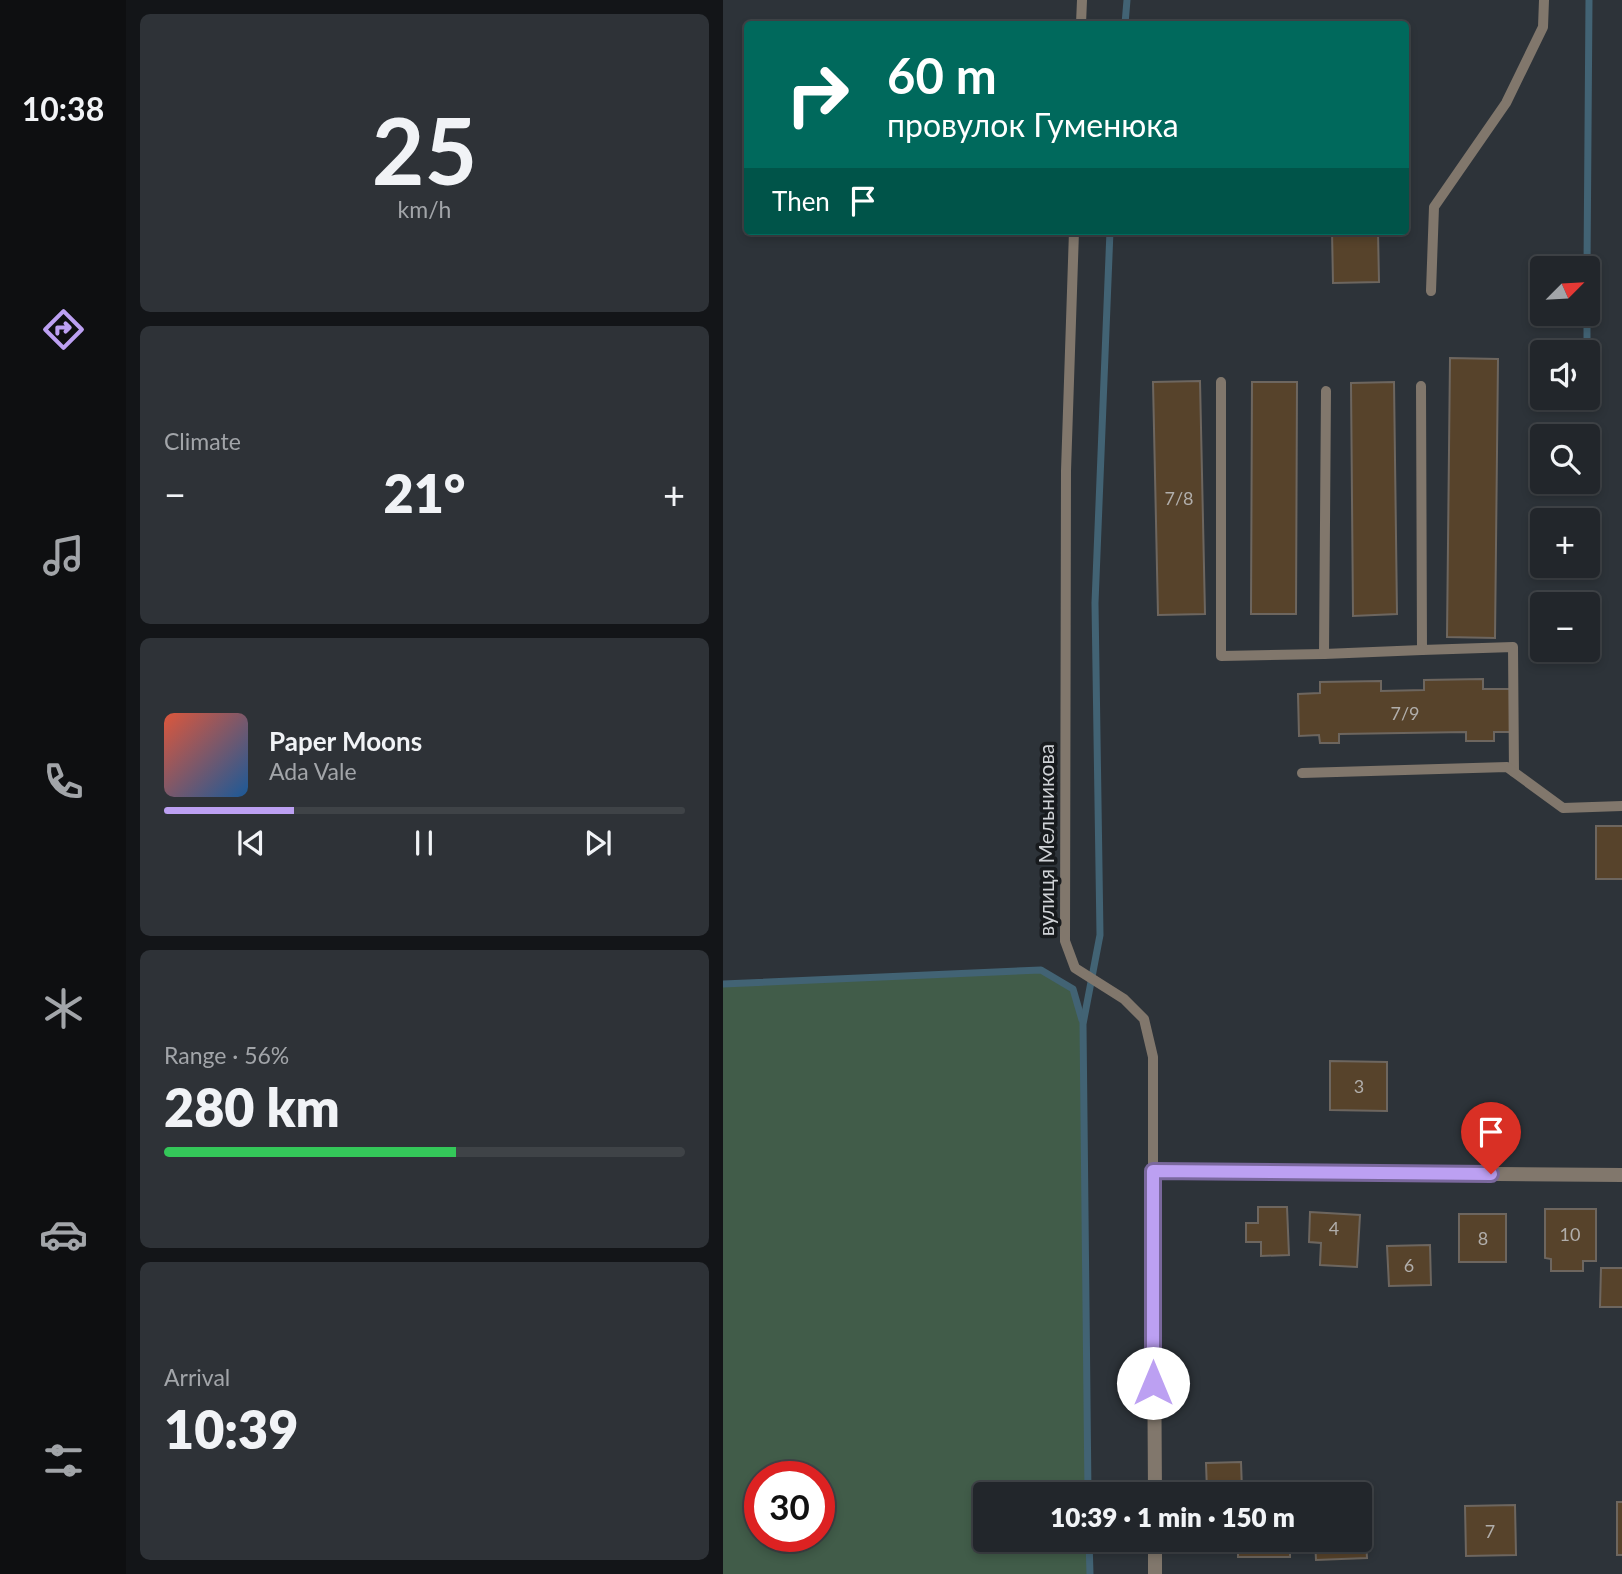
<!DOCTYPE html>
<html lang="en">
<head>
<meta charset="utf-8">
<style>
  body { margin:0; font-family:Lato,sans-serif; background:#2e3237; color:#f1f3f6; height:100vh; display:flex; flex-direction:column; font-size:26px; white-space:nowrap }
  * { box-sizing:border-box; margin:0 }
  p { font-size:23px; color:#a2a5a9 }
  .icon { flex:none; width:38px; height:38px; fill:none; stroke:currentColor; stroke-width:2; stroke-linecap:round; stroke-linejoin:round }
  .map { position:relative; flex:1; overflow:hidden }
  .panel { display:flex; flex-direction:column; gap:14px; padding:14px; background:#131518; width:597px }
  .panel>* { flex:none }
  .top-card { position:absolute; left:21px; top:21px; width:665px; height:214px; border-radius:7px; box-shadow:0 4px 10px #0003,0 0 0 2px #3f4347; background:#00695c; color:#fff; overflow:hidden }
  .needle { width:46px; rotate:66deg }
  .tools { position:absolute; left:807px; top:256px; display:grid; gap:14px }
  .tools a { display:grid; place-items:center; width:70px; height:70px; border-radius:7px; background:#22262b; box-shadow:0 4px 10px #0003,0 0 0 2px #3f4347; font-size:35px }
  .speed { position:absolute; left:21px; top:1461px; display:flex; gap:14px; font-size:35px; font-weight:700; text-align:center }
  .speed>* { display:grid; place-content:center; width:91px; height:91px; border-radius:50%; background:#22262b; box-shadow:0 4px 10px #0003,0 0 0 2px #3f4347; line-height:1 }
  .speed .limit { border:10px solid #d22; background:#fff; color:#111 }
  .pin { position:absolute; display:grid; place-items:center; width:60px; height:60px; color:#fff; margin:-72px -30px; border-radius:50% 50% 50% 0; rotate:-45deg; box-shadow:0 0 7px #0007 }
  .pin .icon { rotate:45deg }
  .me { position:absolute; width:77px; margin:-38px; rotate:0deg; stroke-linejoin:round; filter:drop-shadow(0 0 5px #0008) }
  .turn { display:flex; align-items:center; gap:24px; height:147px; padding:0 28px; font-size:32px }
  .turn .icon { width:91px; height:91px; stroke-width:2.5 }
  .turn b { display:block; font-size:49px; line-height:60px }
  .then { display:flex; align-items:center; height:66px; padding:0 28px; background:#0003; gap:14px; font-size:26px }
  .big { font-size:52px; font-weight:800; line-height:1.1 }
  .panel .tile { flex:1; display:flex; flex-direction:column; justify-content:center; gap:10px; min-width:0; padding:0 24px; border-radius:10px; background:#2e3237 }
  .panel .dial { align-items:center; gap:0 }
  .dial b { font-size:91px; line-height:1 }
  .song { display:flex; align-items:center; gap:21px }
  .cover { width:84px; height:84px; border-radius:10px; background:linear-gradient(135deg,hsl(10 70% 55%),hsl(210 70% 35%)) }
  .played { height:7px; border-radius:4px; background:linear-gradient(90deg,#bca0f2 25%,#3f4347 25%) }
  .keys { display:flex; justify-content:space-around; direction:ltr }
  .heat { display:flex; justify-content:space-between; align-items:center; font-size:38px; direction:ltr }
  .charge { height:10px; border-radius:5px; background:linear-gradient(90deg,#34c759 56%,#3f4347 0) }
  .trip { position:absolute; left:250px; top:1482px; width:399px; height:70px; border-radius:7px; background:#22262b; box-shadow:0 4px 10px #0003,0 0 0 2px #3f4347; font-weight:800; line-height:70px; text-align:center }
  main { display:flex; flex:1; min-height:0 }
  .tab-bar { display:flex; flex-direction:column; width:126px; justify-content:space-around; align-items:center; background:#0e0f11; color:#a2a5a9 }
  .tab-bar .icon { width:49px; height:49px }
  .tab-bar .on { color:#bca0f2 }
  .tab-bar b { font-size:32px; color:#f1f3f6 }
  .map>svg:first-child { display:block }
  .green { fill:#415c49; fill-rule:evenodd }
  .lines { fill:none; stroke-linecap:round; stroke-linejoin:round }
  .stream { stroke:#426374; stroke-width:7 }
  .building { fill:#57432b; stroke:#6d665f; stroke-width:2 }
  .lane { stroke:#81776c; stroke-width:10 }
  .street { stroke:#81776c; stroke-width:14 }
  .route-casing { stroke:#7a689d; stroke-width:18 }
  .route { stroke:#bca0f2; stroke-width:12 }
  .labels { text-anchor:middle; dominant-baseline:central; stroke-width:7; stroke-linejoin:round; paint-order:stroke }
  .number-label { font-size:18px; fill:#b1aeab }
  .street-label { font-size:21px; fill:#cfd2d6; stroke:#171a1d }
</style>
</head>
<body>
<main>
<nav class="tab-bar">
<b>10:38</b>
<svg class="icon on" aria-label="directions" viewBox="0 0 24 24"><path d="M12 3l9 9-9 9-9-9zM9 14v-3h6M13 9l2 2-2 2"/></svg>
<svg class="icon" aria-label="music" viewBox="0 0 24 24"><path d="M9 18V5l10-2v13"/><circle cx="6" cy="18" r="3"/><circle cx="16" cy="16" r="3"/></svg>
<svg class="icon" aria-label="phone" viewBox="0 0 24 24"><path d="M5 4h4l2 5-3 2q2 4 5 5l2-3 5 2v4C11 20 4 13 5 4z"/></svg>
<svg class="icon" aria-label="climate" viewBox="0 0 24 24"><path d="M12 3v18M4 7l16 10M4 17L20 7"/></svg>
<svg class="icon" aria-label="car" viewBox="0 0 24 24"><path d="M5 17H2v-5l4-1 3-4h7l3 4 3 1v5h-3M9 17h6M6 11h13"/><circle cx="7" cy="17" r="2"/><circle cx="17" cy="17" r="2"/></svg>
<svg class="icon" aria-label="filters" viewBox="0 0 24 24"><path d="M4 7h16M4 17h16"/><circle cx="9" cy="7" r="2"/><circle cx="15" cy="17" r="2"/></svg>
</nav>
<section class="panel">
<div class="tile dial"><b>25</b><p>km/h</p></div>
<div class="tile"><p>Climate</p>
<div class="heat"><a>−</a><b class="big">21°</b><a>+</a></div>
</div>
<div class="tile">
<div class="song"><i class="cover"></i><div><b>Paper Moons</b><p>Ada Vale</p></div></div>
<div class="played"></div>
<div class="keys"><svg class="icon" aria-label="previous" viewBox="0 0 24 24"><path d="M18 5L8 12l10 7zM5 5v14"/></svg><svg class="icon" aria-label="pause" viewBox="0 0 24 24"><path d="M8 5v14M16 5v14"/></svg><svg class="icon" aria-label="next" viewBox="0 0 24 24"><path d="M6 5l10 7-10 7zM19 5v14"/></svg></div>
</div>
<div class="tile"><p>Range · 56%</p><b class="big">280 km</b><div class="charge"></div></div>
<div class="tile"><p>Arrival</p><b class="big">10:39</b></div>
</section>
<div class="map">
<svg width="900" height="1574" viewBox="0 0 900 1574">
  <rect width="100%" height="100%" fill="#2d3339"/>
  <!-- green -->
  <path class="green" d="M 318,970 L 350,989 L 360,1024 L 365,1494 L 262,1494 L 262,1540 L 366,1540 L 367,1574 L 0,1574 L 0,984 ZM 96,1477 L 96,1536 L 37,1536 L 37,1477 Z"/>
  <g class="lines">
    <!-- stream -->
    <g class="stream">
      <polyline points="402,24 404,0"/>
      <polyline points="864,268 866,0"/>
      <polyline points="864,352 864,313"/>
      <polyline points="0,984 318,970 350,989 359,1020"/>
      <polyline points="365,1494 360,1024 377,935 372,603 387,231"/>
      <polyline points="366,1540 367,1574"/>
    </g>
  </g>
  <!-- building -->
  <g class="building">
    <polygon points="609,231 655,231 656,282 610,283"/>
    <polygon points="727,358 775,359 772,638 724,637"/>
    <polygon points="477,381 482,614 435,615 430,382"/>
    <polygon points="529,382 574,382 573,614 528,614"/>
    <polygon points="671,382 674,614 630,616 628,383"/>
    <polygon points="760,679 760,689 787,689 788,732 771,732 771,741 743,741 743,732 616,734 616,743 597,743 596,735 576,736 575,694 597,693 597,682 658,681 658,691 701,690 701,680"/>
    <rect x="873" y="826" width="27" height="53"/>
    <polygon points="607,1061 664,1062 664,1111 607,1110"/>
    <polygon points="535,1207 564,1207 566,1255 538,1256 538,1242 523,1242 523,1223 535,1223"/>
    <polygon points="822,1209 873,1209 873,1261 860,1261 860,1271 828,1271 828,1259 822,1258"/>
    <polygon points="587,1212 637,1215 634,1267 597,1265 598,1243 586,1242"/>
    <rect x="736" y="1214" width="47" height="48"/>
    <polygon points="707,1245 708,1285 666,1286 664,1246"/>
    <polygon points="878,1268 900,1268 900,1307 877,1307"/>
    <polygon points="518,1462 519,1490 484,1491 483,1463"/>
    <rect x="894" y="1502" width="6" height="53"/>
    <polygon points="792,1505 793,1555 743,1556 742,1506"/>
    <polygon points="637,1522 642,1522 644,1558 593,1560 592,1540 637,1540"/>
    <rect x="515" y="1540" width="52" height="17"/>
  </g>
  <g class="lines">
    <!-- lane -->
    <g class="lane">
      <polyline points="358,24 359,0"/>
      <polyline points="351,231 343,471 342,941 352,968 401,999 421,1019 430,1057 430,1171"/>
      <polyline points="708,291 711,207 783,103 820,27 821,0"/>
      <polyline points="498,382 498,656 601,654"/>
      <polyline points="698,386 699,650 790,647 791,772"/>
      <polyline points="603,391 601,654 699,650"/>
      <polyline points="579,773 784,767 840,808 900,806"/>
    </g>
    <!-- street -->
    <g class="street">
      <polyline points="432,1494 430,1171 900,1175"/>
      <polyline points="432,1540 432,1574"/>
    </g>
  </g>
  <g class="lines">
    <defs>
      <polyline id="route" points="430,1383 430,1171 768,1174"/>
    </defs>
    <!-- route casing -->
    <use href="#route" class="route-casing"/>
    <!-- route -->
    <use href="#route" class="route"/>
  </g>
  <g class="labels">
    <!-- number labels -->
    <g class="number-label">
      <text x="456" y="498">7/8</text>
      <text x="682" y="713">7/9</text>
      <text x="636" y="1086">3</text>
      <text x="611" y="1228">4</text>
      <text x="847" y="1234">10</text>
      <text x="760" y="1238">8</text>
      <text x="686" y="1265">6</text>
      <text x="767" y="1531">7</text>
    </g>
    <!-- street labels -->
    <g class="street-label">
      <text transform="translate(322 840) rotate(-90)">вулиця Мельникова</text>
    </g>
  </g>
</svg>
<div class="tools">
<a><svg class="needle" viewBox="-14 -14 28 28"><path d="M0-13l5 13h-10z" fill="#e53935"/><path d="M0 13l5-13h-10z" fill="#a2a5a9"/></svg></a>
<a><svg class="icon" aria-label="sound" viewBox="0 0 24 24"><path d="M4 9h4l5-4v14l-5-4H4zM17 9q2 3 0 6"/></svg></a>
<a><svg class="icon" aria-label="search" viewBox="0 0 24 24"><circle cx="10" cy="10" r="6"/><path d="M15 15l6 6"/></svg></a>
<a>+</a>
<a>−</a>
</div>
<div class="speed"><div class="limit">30</div></div>
<div class="pin" style="left:768px;top:1174px;background:#d93025"><svg class="icon" aria-label="arrive" viewBox="0 0 24 24"><path d="M6 21V4h12l-3 4 3 4H6"/></svg></div>
<svg class="me" style="left:430px;top:1383px" viewBox="-20 -20 40 40"><circle r="19" fill="#fff"/><path d="M0-13L10 11 0 6-10 11z" fill="#bca0f2"/></svg>
<div class="trip">10:39 · 1 min · 150 m</div>
<div class="top-card">
<div class="turn"><svg class="icon" aria-label="right" viewBox="0 0 24 24"><path d="M7 20v-9h11M14 6l5 5-5 5"/></svg><div><b>60 m</b>провулок Гуменюка</div></div>
<div class="then">Then<svg class="icon" aria-label="arrive" viewBox="0 0 24 24"><path d="M6 21V4h12l-3 4 3 4H6"/></svg></div>
</div>
</div>
</main>
</body>
</html>
